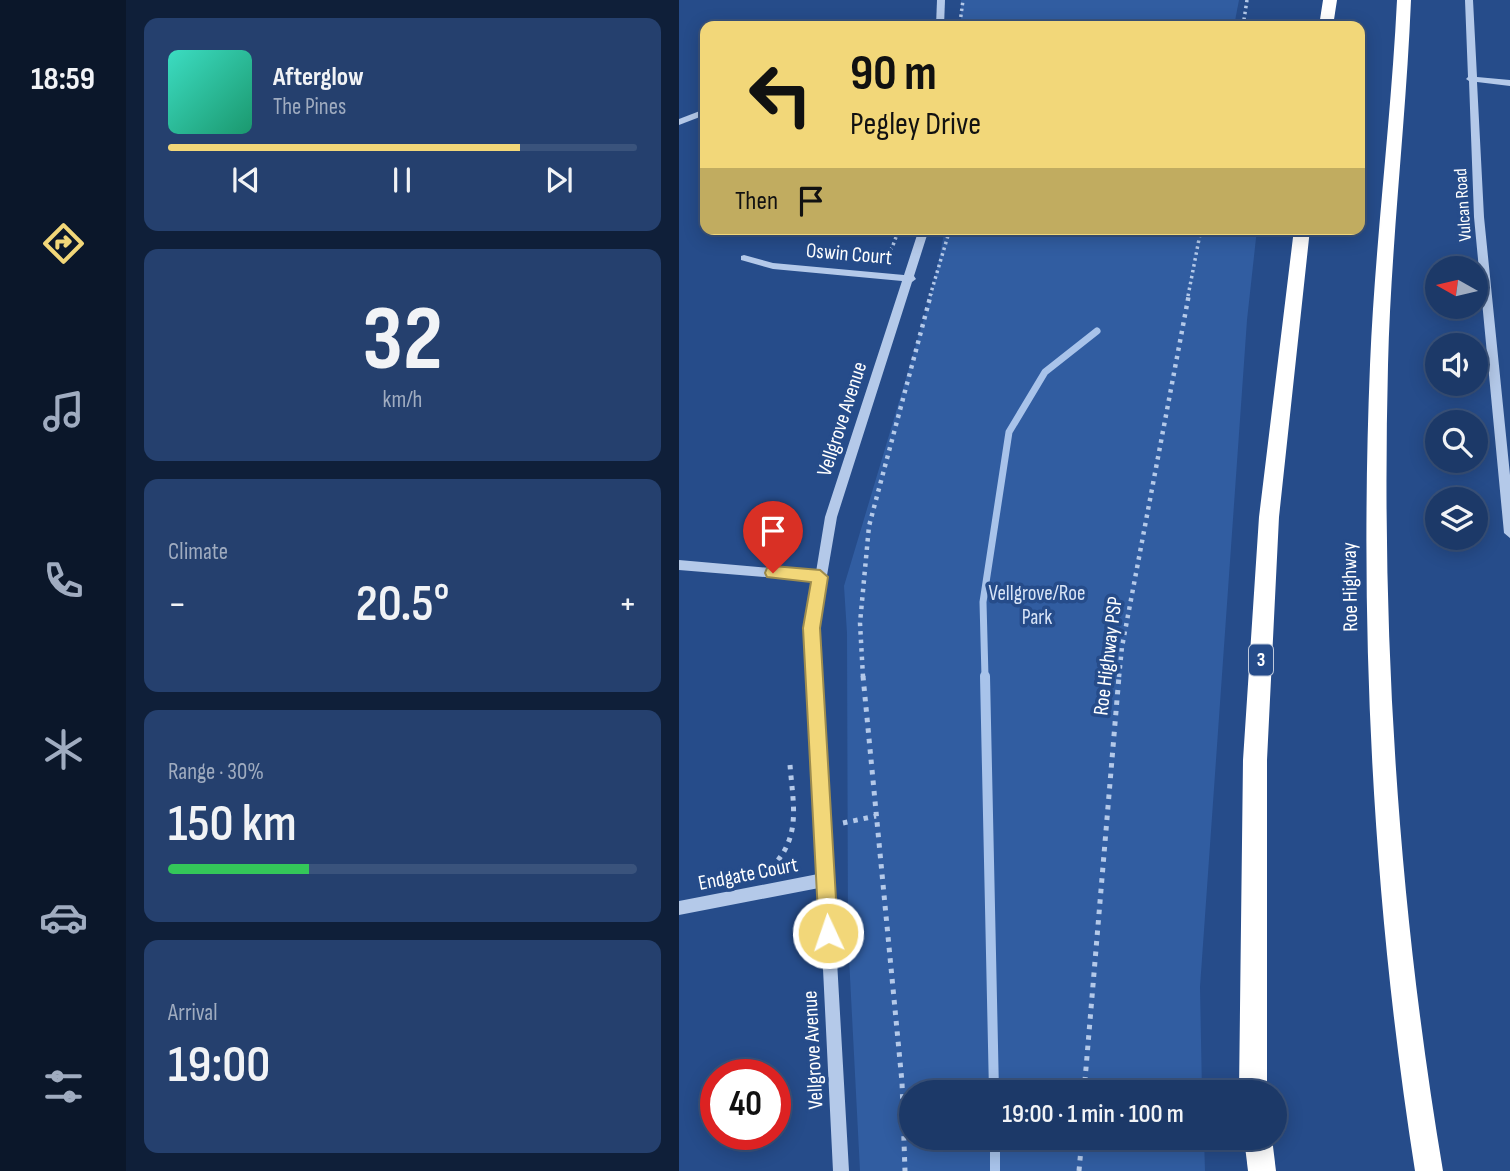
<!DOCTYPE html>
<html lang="en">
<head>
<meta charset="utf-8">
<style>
  body { margin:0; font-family:"Sofia Sans Condensed",sans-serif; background:#25406e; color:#f1f3f6; height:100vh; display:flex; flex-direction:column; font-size:26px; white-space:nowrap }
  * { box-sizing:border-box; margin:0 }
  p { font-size:23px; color:#a0acc0 }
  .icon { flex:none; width:38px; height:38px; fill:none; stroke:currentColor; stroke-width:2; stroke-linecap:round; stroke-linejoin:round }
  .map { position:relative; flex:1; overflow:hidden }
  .drawer { display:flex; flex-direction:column; gap:18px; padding:18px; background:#0f1f39; width:553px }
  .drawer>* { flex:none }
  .guide { position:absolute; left:21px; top:21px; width:665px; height:214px; border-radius:14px; box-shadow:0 4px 18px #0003,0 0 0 2px #3a537c; background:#f2d779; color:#111; overflow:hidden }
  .needle { width:46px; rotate:278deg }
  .buttons { position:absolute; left:746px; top:256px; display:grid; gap:14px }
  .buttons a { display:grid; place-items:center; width:63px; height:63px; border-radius:50%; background:#1c3968; box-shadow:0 4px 18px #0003,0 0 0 2px #3a537c; font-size:35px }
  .speed { position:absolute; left:21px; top:1059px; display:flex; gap:14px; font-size:35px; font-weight:700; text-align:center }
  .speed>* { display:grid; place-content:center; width:91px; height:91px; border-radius:50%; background:#1c3968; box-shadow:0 4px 18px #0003,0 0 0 2px #3a537c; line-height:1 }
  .speed .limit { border:10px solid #d22; background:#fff; color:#111 }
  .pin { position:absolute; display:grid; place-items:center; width:60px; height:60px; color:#fff; margin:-72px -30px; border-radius:50% 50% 50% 0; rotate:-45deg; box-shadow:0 0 7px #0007 }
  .pin .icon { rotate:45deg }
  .me { position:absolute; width:77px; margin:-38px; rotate:357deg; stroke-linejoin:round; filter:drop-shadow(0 0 5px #0008) }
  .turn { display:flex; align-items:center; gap:24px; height:147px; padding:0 35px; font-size:32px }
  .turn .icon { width:91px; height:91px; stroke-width:2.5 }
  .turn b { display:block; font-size:49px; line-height:60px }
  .then { display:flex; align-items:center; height:66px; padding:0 35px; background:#0003; gap:14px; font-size:26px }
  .big { font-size:52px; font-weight:600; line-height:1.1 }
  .drawer .tile { flex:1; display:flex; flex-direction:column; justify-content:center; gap:10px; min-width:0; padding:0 24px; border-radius:14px; background:#25406e }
  .drawer .dial { align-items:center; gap:0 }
  .dial b { font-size:91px; line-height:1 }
  .song { display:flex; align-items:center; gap:21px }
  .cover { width:84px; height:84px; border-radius:10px; background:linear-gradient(135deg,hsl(170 70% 55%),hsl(160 70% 35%)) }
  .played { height:7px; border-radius:4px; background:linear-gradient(90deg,#f2d779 75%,#3a537c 75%) }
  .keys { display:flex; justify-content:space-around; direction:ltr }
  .heat { display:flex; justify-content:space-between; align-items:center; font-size:38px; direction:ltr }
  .charge { height:10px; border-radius:5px; background:linear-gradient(90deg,#34c759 30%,#3a537c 0) }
  .trip { position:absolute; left:220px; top:1080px; width:388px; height:70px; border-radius:35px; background:#1c3968; box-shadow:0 4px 18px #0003,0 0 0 2px #3a537c; font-weight:600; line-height:70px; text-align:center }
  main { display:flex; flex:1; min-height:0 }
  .tabs { display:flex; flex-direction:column; width:126px; justify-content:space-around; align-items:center; background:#0b172a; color:#a0acc0 }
  .tabs .icon { width:49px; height:49px }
  .tabs .current { color:#f2d779 }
  .tabs b { font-size:32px; color:#f1f3f6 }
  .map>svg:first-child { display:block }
  .green { fill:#315da1 }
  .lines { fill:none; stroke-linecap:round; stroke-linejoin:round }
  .stream-far1 { stroke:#a8c3ea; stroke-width:7 }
  .stream { stroke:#a8c3ea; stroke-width:10 }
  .path-far2 { stroke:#b4c9e9; stroke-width:3.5; stroke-dasharray:2.5 3.5; stroke-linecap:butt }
  .path-far1 { stroke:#b4c9e9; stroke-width:4.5; stroke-dasharray:3.5 5; stroke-linecap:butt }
  .path { stroke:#b4c9e9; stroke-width:5; stroke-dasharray:4.5 6; stroke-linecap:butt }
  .minor { fill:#b4c9e9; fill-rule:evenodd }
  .highway { fill:#fff; fill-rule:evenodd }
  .route { fill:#f2d779; stroke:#9d8c4f; stroke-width:2 }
  .labels { text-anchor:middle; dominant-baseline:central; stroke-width:7; stroke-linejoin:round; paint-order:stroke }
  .far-street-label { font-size:18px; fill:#fff; stroke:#264c8a }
  .shield { fill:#264c8a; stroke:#bec9dc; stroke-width:2 }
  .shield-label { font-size:19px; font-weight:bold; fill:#fff }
  .street-label { font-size:21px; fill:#fff; stroke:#264c8a }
  .park-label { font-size:21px; fill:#d8e4f7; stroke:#264c8a }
</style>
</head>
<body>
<main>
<nav class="tabs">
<b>18:59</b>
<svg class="icon current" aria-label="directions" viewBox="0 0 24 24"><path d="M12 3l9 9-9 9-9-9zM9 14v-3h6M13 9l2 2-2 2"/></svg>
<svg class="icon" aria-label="music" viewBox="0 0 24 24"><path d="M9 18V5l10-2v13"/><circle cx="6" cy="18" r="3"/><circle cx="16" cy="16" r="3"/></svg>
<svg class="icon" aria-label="phone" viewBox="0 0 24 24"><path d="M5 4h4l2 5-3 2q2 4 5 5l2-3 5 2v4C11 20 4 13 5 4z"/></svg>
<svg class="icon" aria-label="climate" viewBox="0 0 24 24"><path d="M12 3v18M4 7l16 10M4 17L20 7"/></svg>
<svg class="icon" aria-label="car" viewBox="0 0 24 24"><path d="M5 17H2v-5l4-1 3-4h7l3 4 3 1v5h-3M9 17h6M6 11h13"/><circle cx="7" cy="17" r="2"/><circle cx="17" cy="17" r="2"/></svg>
<svg class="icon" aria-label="filters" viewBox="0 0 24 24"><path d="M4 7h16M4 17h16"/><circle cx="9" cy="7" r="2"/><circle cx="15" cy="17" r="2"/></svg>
</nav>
<section class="drawer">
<div class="tile">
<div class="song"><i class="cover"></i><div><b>Afterglow</b><p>The Pines</p></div></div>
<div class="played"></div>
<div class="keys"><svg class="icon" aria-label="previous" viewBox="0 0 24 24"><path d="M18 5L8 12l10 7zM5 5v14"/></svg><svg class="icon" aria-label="pause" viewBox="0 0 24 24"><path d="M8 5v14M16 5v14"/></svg><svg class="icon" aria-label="next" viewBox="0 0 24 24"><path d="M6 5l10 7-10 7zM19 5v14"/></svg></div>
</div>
<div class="tile dial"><b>32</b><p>km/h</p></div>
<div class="tile"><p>Climate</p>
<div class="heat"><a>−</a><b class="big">20.5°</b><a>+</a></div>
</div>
<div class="tile"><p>Range · 30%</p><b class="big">150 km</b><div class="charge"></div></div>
<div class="tile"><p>Arrival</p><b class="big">19:00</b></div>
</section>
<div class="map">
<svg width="831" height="1171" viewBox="0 0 831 1171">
  <rect width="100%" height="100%" fill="#264c8a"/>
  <!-- green -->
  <g class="green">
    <polygon points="282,0 560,0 555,26 282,26"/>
    <polygon points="266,229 578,229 568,320 521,987 523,1092 233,1092 233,1138 525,1138 526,1171 181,1171 169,938 168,633 165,586 254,288"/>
  </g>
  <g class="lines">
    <!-- stream-far1 -->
    <polyline class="stream-far1" points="306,677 304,602 330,432 366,372 418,331"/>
    <!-- stream -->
    <g class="stream">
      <polyline points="306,676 315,1092"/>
      <polyline points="316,1138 316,1171"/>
    </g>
    <!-- path-far2 -->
    <g class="path-far2">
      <polyline points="281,23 284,0"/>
      <polyline points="564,26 568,0"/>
      <polyline points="203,259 213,248 220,229"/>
      <polyline points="251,296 271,229"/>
      <polyline points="509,296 522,229"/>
    </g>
    <!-- path-far1 -->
    <g class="path-far1">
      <polyline points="184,677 181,623 190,526 252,294"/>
      <polyline points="440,677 443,647 510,294"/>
    </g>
    <!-- path -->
    <g class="path">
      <polyline points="184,676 223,1082 226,1171"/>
      <polyline points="164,823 197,816"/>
      <path d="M 92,868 C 123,837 114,805 111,765"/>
      <polyline points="405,1092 440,676"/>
      <polyline points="400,1171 403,1138"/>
    </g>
    <!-- minor -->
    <g class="minor">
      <polygon points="258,0 266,0 265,26 257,26"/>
      <polygon points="786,0 794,0 798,77 831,80 831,86 798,82 805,217 831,475 831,538 825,533 795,217 790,81 787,79 789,77"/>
      <polygon points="26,109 26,115 0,125 0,119"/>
      <polygon points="240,229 250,229 235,276 237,279 233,282 158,517 139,628 170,1171 154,1171 140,888 0,915 0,901 139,874 127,628 135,581 0,570 0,560 137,572 146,517 223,281 94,269 62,260 62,256 65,255 94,263 225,275"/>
    </g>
    <!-- highway -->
    <g class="highway">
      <polygon points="644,0 658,0 654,26 640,26"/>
      <path d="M 718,0 L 732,0 C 727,122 712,243 709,365 C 702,636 719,904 764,1171 L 736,1171 C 694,904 680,635 691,365 C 696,243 712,122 718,0 Z"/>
      <polygon points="615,229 631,229 600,517 588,760 588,1092 560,1092 564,760 580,517"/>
      <polygon points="565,1138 593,1138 597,1171 569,1171"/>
    </g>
  </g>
  <!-- route -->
  <polygon class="route" points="94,566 141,570 149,577 141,628 159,933 156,940 149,943 143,940 140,933 124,628 132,582 88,577 86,573 88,568"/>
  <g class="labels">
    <!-- far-street labels -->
    <g class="far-street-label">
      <text transform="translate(784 205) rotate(-94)">Vulcan Road</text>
    </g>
    <!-- shield labels -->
    <rect class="shield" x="570" y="644.5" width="24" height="31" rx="5"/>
    <g class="shield-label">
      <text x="582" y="660">3</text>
    </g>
    <!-- street labels -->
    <g class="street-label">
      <text transform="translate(170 254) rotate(5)">Oswin Court</text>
      <text transform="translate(163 419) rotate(-72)">Vellgrove Avenue</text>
      <text transform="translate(671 587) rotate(-91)">Roe Highway</text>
      <text transform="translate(429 656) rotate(-83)">Roe Highway PSP</text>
      <text transform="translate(69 874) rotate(-11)">Endgate Court</text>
      <text transform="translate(134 1050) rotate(-93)">Vellgrove Avenue</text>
    </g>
    <!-- park labels -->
    <g class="park-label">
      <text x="358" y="593">Vellgrove/Roe<tspan x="358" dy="24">Park</tspan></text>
    </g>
  </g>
</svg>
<div class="buttons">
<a><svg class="needle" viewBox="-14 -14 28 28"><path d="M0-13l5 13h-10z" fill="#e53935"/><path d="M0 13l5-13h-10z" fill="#a0acc0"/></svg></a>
<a><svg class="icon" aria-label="sound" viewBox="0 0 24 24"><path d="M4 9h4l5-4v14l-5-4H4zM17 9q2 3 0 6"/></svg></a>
<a><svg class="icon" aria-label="search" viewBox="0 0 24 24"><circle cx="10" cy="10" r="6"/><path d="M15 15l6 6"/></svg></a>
<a><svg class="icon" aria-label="layers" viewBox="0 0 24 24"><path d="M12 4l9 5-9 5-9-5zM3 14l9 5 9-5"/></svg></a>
</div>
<div class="speed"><div class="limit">40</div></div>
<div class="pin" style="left:94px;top:573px;background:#d93025"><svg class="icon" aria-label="arrive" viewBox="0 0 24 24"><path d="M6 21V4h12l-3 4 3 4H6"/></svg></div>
<svg class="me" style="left:149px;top:933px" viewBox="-20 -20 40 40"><circle r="17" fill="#f2d779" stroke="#fff" stroke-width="3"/><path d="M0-11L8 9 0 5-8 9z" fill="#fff"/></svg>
<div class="trip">19:00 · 1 min · 100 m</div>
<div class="guide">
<div class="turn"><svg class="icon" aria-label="left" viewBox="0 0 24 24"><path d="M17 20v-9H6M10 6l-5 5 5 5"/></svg><div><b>90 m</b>Pegley Drive</div></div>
<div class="then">Then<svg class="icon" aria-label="arrive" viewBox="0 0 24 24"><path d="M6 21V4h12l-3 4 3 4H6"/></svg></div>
</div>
</div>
</main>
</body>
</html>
